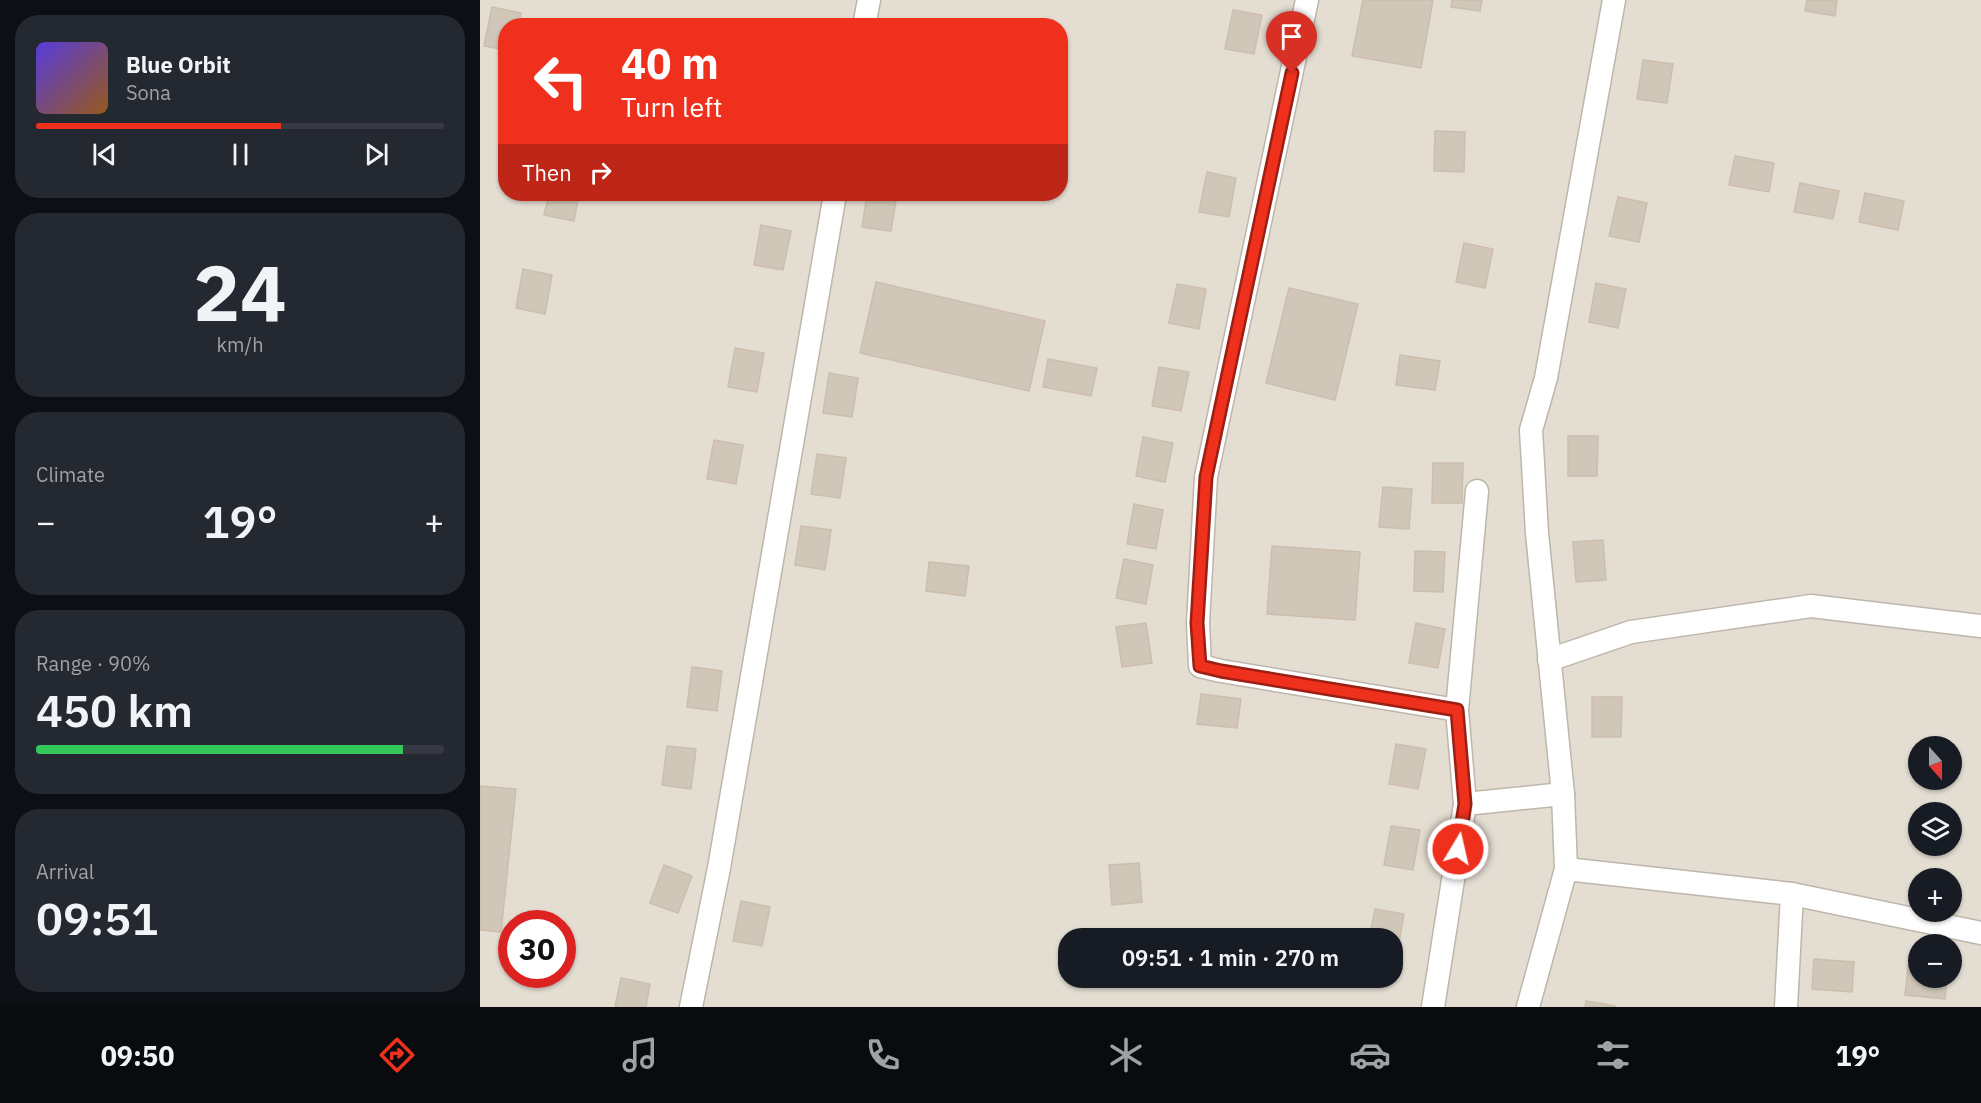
<!DOCTYPE html>
<html lang="en">
<head>
<meta charset="utf-8">
<style>
  body { margin:0; font-family:"IBM Plex Sans",sans-serif; background:#242831; color:#f1f3f6; height:100vh; display:flex; flex-direction:column; font-size:22px; white-space:nowrap }
  * { box-sizing:border-box; margin:0 }
  p { font-size:20px; color:#9ea1a6 }
  .icon { flex:none; width:33px; height:33px; fill:none; stroke:currentColor; stroke-width:2; stroke-linecap:round; stroke-linejoin:round }
  .map { position:relative; flex:1; overflow:hidden }
  .drawer { display:flex; flex-direction:column; gap:15px; padding:15px; background:#0d0f14; width:480px }
  .drawer>* { flex:none }
  .top-card { position:absolute; left:18px; top:18px; width:570px; height:183px; border-radius:24px; box-shadow:0 2px 4px #0004; background:#ee301d; color:#fff; overflow:hidden }
  .needle { width:39px; rotate:159deg }
  .controls { position:absolute; left:1428px; top:736px; display:grid; gap:12px }
  .controls a { display:grid; place-items:center; width:54px; height:54px; border-radius:50%; background:#171b24; box-shadow:0 2px 4px #0004; font-size:30px }
  .speed { position:absolute; left:18px; top:910px; display:flex; gap:12px; font-size:30px; font-weight:700; text-align:center }
  .speed>* { display:grid; place-content:center; width:78px; height:78px; border-radius:50%; background:#171b24; box-shadow:0 2px 4px #0004; line-height:1 }
  .speed .limit { border:9px solid #d22; background:#fff; color:#111 }
  .pin { position:absolute; display:grid; place-items:center; width:51px; height:51px; color:#fff; margin:-62px -26px; border-radius:50% 50% 50% 0; rotate:-45deg; box-shadow:0 0 6px #0007 }
  .pin .icon { rotate:45deg }
  .me { position:absolute; width:66px; margin:-33px; rotate:9deg; stroke-linejoin:round; filter:drop-shadow(0 0 4px #0008) }
  .turn { display:flex; align-items:center; gap:21px; height:126px; padding:0 24px; font-size:27px }
  .turn .icon { width:78px; height:78px; stroke-width:2.5 }
  .turn b { display:block; font-size:42px; line-height:51px }
  .then { display:flex; align-items:center; height:57px; padding:0 24px; background:#0003; gap:12px; font-size:22px }
  .big { font-size:45px; font-weight:600; line-height:1.1 }
  .drawer .tile { flex:1; display:flex; flex-direction:column; justify-content:center; gap:9px; min-width:0; padding:0 21px; border-radius:24px; background:#242831 }
  .drawer .dial { align-items:center; gap:0 }
  .dial b { font-size:78px; line-height:1 }
  .song { display:flex; align-items:center; gap:18px }
  .cover { width:72px; height:72px; border-radius:9px; background:linear-gradient(135deg,hsl(250 70% 55%),hsl(30 70% 35%)) }
  .played { height:6px; border-radius:3px; background:linear-gradient(90deg,#ee301d 60%,#363941 60%) }
  .keys { display:flex; justify-content:space-around; direction:ltr }
  .heat { display:flex; justify-content:space-between; align-items:center; font-size:33px; direction:ltr }
  .charge { height:9px; border-radius:4px; background:linear-gradient(90deg,#34c759 90%,#363941 0) }
  .trip { position:absolute; left:578px; top:928px; width:345px; height:60px; border-radius:24px; background:#171b24; box-shadow:0 2px 4px #0004; font-weight:600; line-height:60px; text-align:center }
  .menu { display:flex; height:96px; justify-content:space-around; align-items:center; background:#090b0e; color:#9ea1a6 }
  .menu .icon { width:42px; height:42px }
  .menu .active { color:#ee301d }
  .menu b { font-size:27px; color:#f1f3f6 }
  main { display:flex; flex:1; min-height:0 }
  .map>svg:first-child { display:block }
  .residential { fill:#e4ddd2; fill-rule:evenodd }
  .building { fill:#d1c7b9; stroke:#ccbead; stroke-width:1.5 }
  .lines { fill:none; stroke-linecap:round; stroke-linejoin:round }
  .street-casing { stroke:#beb6aa; stroke-width:25 }
  .street { stroke:#fff; stroke-width:22 }
  .route-casing { stroke:#9b1f13; stroke-width:15 }
  .route { stroke:#ee301d; stroke-width:10 }
</style>
</head>
<body>
<main>
<section class="drawer">
<div class="tile">
<div class="song"><i class="cover"></i><div><b>Blue Orbit</b><p>Sona</p></div></div>
<div class="played"></div>
<div class="keys"><svg class="icon" aria-label="previous" viewBox="0 0 24 24"><path d="M18 5L8 12l10 7zM5 5v14"/></svg><svg class="icon" aria-label="pause" viewBox="0 0 24 24"><path d="M8 5v14M16 5v14"/></svg><svg class="icon" aria-label="next" viewBox="0 0 24 24"><path d="M6 5l10 7-10 7zM19 5v14"/></svg></div>
</div>
<div class="tile dial"><b>24</b><p>km/h</p></div>
<div class="tile"><p>Climate</p>
<div class="heat"><a>−</a><b class="big">19°</b><a>+</a></div>
</div>
<div class="tile"><p>Range · 90%</p><b class="big">450 km</b><div class="charge"></div></div>
<div class="tile"><p>Arrival</p><b class="big">09:51</b></div>
</section>
<div class="map">
<svg width="1501" height="1007" viewBox="0 0 1501 1007">
  <rect width="100%" height="100%" fill="#f1ece3"/>
  <!-- residential -->
  <path class="residential" d="M 0,0 L 1501,0 L 1501,1007 L 0,1007 ZM 26,26 L 580,26 L 580,194 L 26,194 ZM 1438,747 L 1472,747 L 1472,780 L 1438,780 ZM 1438,813 L 1472,813 L 1472,846 L 1438,846 ZM 1438,879 L 1472,879 L 1472,912 L 1438,912 ZM 32,924 L 82,924 L 82,975 L 32,975 ZM 588,939 L 912,939 L 912,978 L 588,978 ZM 1438,945 L 1472,945 L 1472,978 L 1438,978 Z"/>
  <!-- building -->
  <g class="building">
    <polygon points="883,0 953,0 941,68 872,56"/>
    <polygon points="972,0 1002,0 1000,11 971,7"/>
    <polygon points="1327,0 1357,0 1355,16 1325,11"/>
    <polygon points="12,7 41,13 38,26 26,26 26,50 4,46"/>
    <polygon points="753,10 782,15 774,54 745,49"/>
    <polygon points="1163,60 1193,64 1187,103 1157,99"/>
    <polygon points="955,131 985,132 984,172 954,171"/>
    <polygon points="1255,156 1294,163 1289,192 1249,185"/>
    <polygon points="727,172 756,178 749,217 719,212"/>
    <polygon points="1320,183 1359,191 1353,219 1314,212"/>
    <polygon points="1385,193 1424,201 1418,230 1379,222"/>
    <polygon points="69,194 99,194 94,221 64,215"/>
    <polygon points="387,194 417,194 411,231 382,227"/>
    <polygon points="1138,197 1167,203 1159,242 1129,236"/>
    <polygon points="281,225 311,231 303,270 274,265"/>
    <polygon points="984,243 1013,249 1005,288 976,282"/>
    <polygon points="43,269 72,275 65,314 36,308"/>
    <polygon points="396,282 565,321 549,391 380,353"/>
    <polygon points="1116,283 1146,289 1138,328 1109,322"/>
    <polygon points="697,284 726,289 719,329 689,323"/>
    <polygon points="809,288 878,304 855,400 786,383"/>
    <polygon points="255,348 284,353 277,392 248,387"/>
    <polygon points="920,355 960,361 955,390 916,385"/>
    <polygon points="568,359 617,368 611,396 563,387"/>
    <polygon points="679,367 709,372 701,411 672,406"/>
    <polygon points="349,373 378,378 372,417 343,413"/>
    <polygon points="1088,436 1118,436 1117,476 1088,476"/>
    <polygon points="663,437 693,443 685,482 656,476"/>
    <polygon points="234,440 263,445 256,484 227,479"/>
    <polygon points="337,454 366,458 360,498 331,494"/>
    <polygon points="953,463 983,463 982,503 952,503"/>
    <polygon points="903,487 932,489 929,529 899,527"/>
    <polygon points="654,504 683,510 676,549 647,544"/>
    <polygon points="321,526 351,530 345,570 315,565"/>
    <polygon points="1123,540 1126,580 1096,582 1093,542"/>
    <polygon points="792,546 880,552 875,620 787,614"/>
    <polygon points="935,551 965,552 963,592 934,591"/>
    <polygon points="644,559 673,565 666,604 636,598"/>
    <polygon points="449,562 489,566 485,596 446,591"/>
    <polygon points="666,623 672,663 642,667 636,627"/>
    <polygon points="936,623 965,629 958,668 929,663"/>
    <polygon points="212,667 242,671 237,711 207,707"/>
    <polygon points="721,694 761,699 757,728 717,724"/>
    <polygon points="1112,697 1142,697 1141,737 1112,737"/>
    <polygon points="916,744 946,749 938,789 909,784"/>
    <polygon points="187,746 216,749 211,789 182,785"/>
    <polygon points="0,786 36,789 21,932 0,930"/>
    <polygon points="911,826 940,830 933,870 904,865"/>
    <polygon points="659,863 662,902 632,905 629,865"/>
    <polygon points="184,865 212,876 198,913 170,903"/>
    <polygon points="261,901 290,907 282,946 253,941"/>
    <polygon points="895,909 924,914 917,954 912,953 912,939 889,939"/>
    <polygon points="1334,959 1374,962 1372,992 1332,989"/>
    <polygon points="1428,966 1438,967 1438,978 1467,978 1465,999 1425,995"/>
    <polygon points="141,978 170,984 166,1007 135,1007"/>
    <polygon points="1106,1001 1135,1006 1135,1007 1105,1007"/>
  </g>
  <g class="lines">
    <defs>
      <g id="street">
        <polyline points="827,0 726,477 718,623 720,666 741,671 977,710"/>
        <polyline points="384,26 389,0"/>
        <polyline points="1069,660 1151,632 1331,606 1501,626"/>
        <polyline points="985,804 1083,794"/>
        <polyline points="1086,869 1312,894 1501,933"/>
        <polyline points="211,1007 239,868 355,194"/>
        <polyline points="953,1007 985,804 977,710 997,491"/>
        <polyline points="1048,1007 1086,869 1083,794 1057,533 1051,430 1066,378 1134,0"/>
        <polyline points="1306,1007 1312,894"/>
      </g>
    </defs>
    <!-- street casing -->
    <use href="#street" class="street-casing"/>
    <!-- street -->
    <use href="#street" class="street"/>
  </g>
  <g class="lines">
    <defs>
      <polyline id="route" points="812,73 726,477 717,623 720,666 741,671 977,710 985,804 978,849"/>
    </defs>
    <!-- route casing -->
    <use href="#route" class="route-casing"/>
    <!-- route -->
    <use href="#route" class="route"/>
  </g>
</svg>
<div class="controls">
<a><svg class="needle" viewBox="-14 -14 28 28"><path d="M0-13l5 13h-10z" fill="#e53935"/><path d="M0 13l5-13h-10z" fill="#9ea1a6"/></svg></a>
<a><svg class="icon" aria-label="layers" viewBox="0 0 24 24"><path d="M12 4l9 5-9 5-9-5zM3 14l9 5 9-5"/></svg></a>
<a>+</a>
<a>−</a>
</div>
<div class="speed"><div class="limit">30</div></div>
<div class="pin" style="left:812px;top:73px;background:#d93025"><svg class="icon" aria-label="arrive" viewBox="0 0 24 24"><path d="M6 21V4h12l-3 4 3 4H6"/></svg></div>
<svg class="me" style="left:978px;top:849px" viewBox="-20 -20 40 40"><circle r="17" fill="#ee301d" stroke="#fff" stroke-width="3"/><path d="M0-11L8 9 0 5-8 9z" fill="#fff"/></svg>
<div class="trip">09:51 · 1 min · 270 m</div>
<div class="top-card">
<div class="turn"><svg class="icon" aria-label="left" viewBox="0 0 24 24"><path d="M17 20v-9H6M10 6l-5 5 5 5"/></svg><div><b>40 m</b>Turn left</div></div>
<div class="then">Then<svg class="icon" aria-label="right" viewBox="0 0 24 24"><path d="M7 20v-9h11M14 6l5 5-5 5"/></svg></div>
</div>
</div>
</main>
<nav class="menu">
<b>09:50</b>
<svg class="icon active" aria-label="directions" viewBox="0 0 24 24"><path d="M12 3l9 9-9 9-9-9zM9 14v-3h6M13 9l2 2-2 2"/></svg>
<svg class="icon" aria-label="music" viewBox="0 0 24 24"><path d="M9 18V5l10-2v13"/><circle cx="6" cy="18" r="3"/><circle cx="16" cy="16" r="3"/></svg>
<svg class="icon" aria-label="phone" viewBox="0 0 24 24"><path d="M5 4h4l2 5-3 2q2 4 5 5l2-3 5 2v4C11 20 4 13 5 4z"/></svg>
<svg class="icon" aria-label="climate" viewBox="0 0 24 24"><path d="M12 3v18M4 7l16 10M4 17L20 7"/></svg>
<svg class="icon" aria-label="car" viewBox="0 0 24 24"><path d="M5 17H2v-5l4-1 3-4h7l3 4 3 1v5h-3M9 17h6M6 11h13"/><circle cx="7" cy="17" r="2"/><circle cx="17" cy="17" r="2"/></svg>
<svg class="icon" aria-label="filters" viewBox="0 0 24 24"><path d="M4 7h16M4 17h16"/><circle cx="9" cy="7" r="2"/><circle cx="15" cy="17" r="2"/></svg>
<b>19°</b>
</nav>
</body>
</html>
